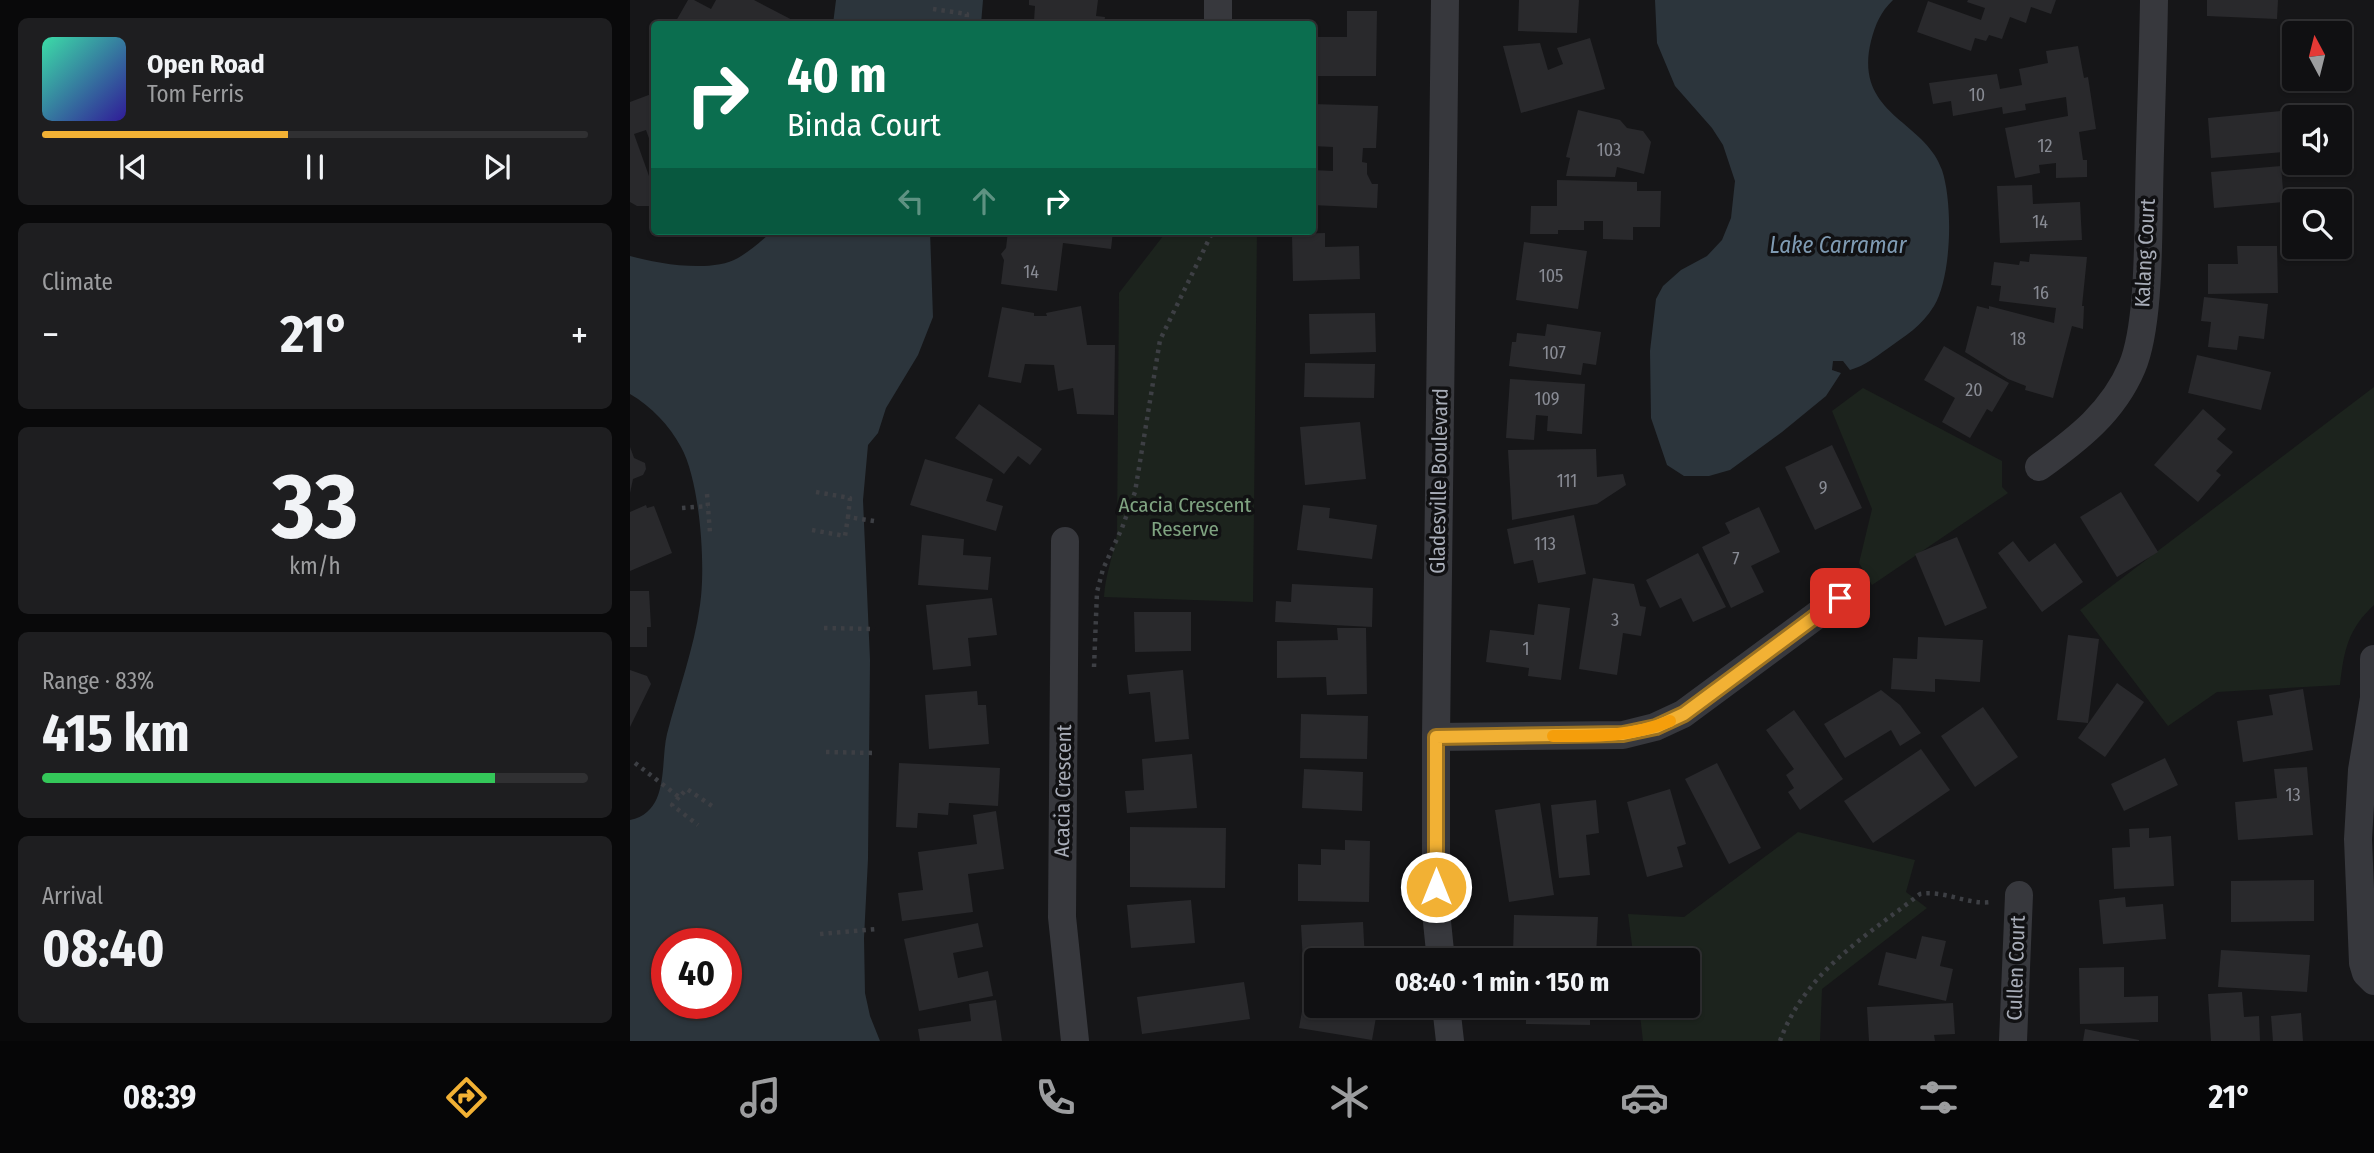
<!DOCTYPE html>
<html lang="en">
<head>
<meta charset="utf-8">
<style>
  body { margin:0; font-family:"Fira Sans Condensed",sans-serif; background:#1e1e20; color:#f1f3f6; height:100vh; display:flex; flex-direction:column; font-size:26px; white-space:nowrap }
  * { box-sizing:border-box; margin:0 }
  p { font-size:23px; color:#9c9d9f }
  .icon { flex:none; width:38px; height:38px; fill:none; stroke:currentColor; stroke-width:2; stroke-linecap:round; stroke-linejoin:round }
  .map { position:relative; flex:1; overflow:hidden }
  .drawer { display:flex; flex-direction:column; gap:18px; padding:18px; background:#09090a; width:630px }
  .drawer>* { flex:none }
  .hud { position:absolute; left:21px; top:21px; width:665px; height:214px; border-radius:7px; box-shadow:0 2px 5px #0004,0 0 0 2px #303032; background:#0b6e4f; color:#fff; overflow:hidden }
  .needle { width:46px; rotate:353deg }
  .controls { position:absolute; left:1652px; top:21px; display:grid; gap:14px }
  .controls a { display:grid; place-items:center; width:70px; height:70px; border-radius:7px; background:#101012; box-shadow:0 2px 5px #0004,0 0 0 2px #303032; font-size:35px }
  .speed { position:absolute; left:21px; top:928px; display:flex; gap:14px; font-size:35px; font-weight:700; text-align:center }
  .speed>* { display:grid; place-content:center; width:91px; height:91px; border-radius:50%; background:#101012; box-shadow:0 2px 5px #0004,0 0 0 2px #303032; line-height:1 }
  .speed .limit { border:10px solid #d22; background:#fff; color:#111 }
  .pin { position:absolute; display:grid; place-items:center; width:60px; height:60px; color:#fff; margin:-30px; border-radius:14px; box-shadow:0 4px 10px #0006 }
  .me { position:absolute; width:77px; margin:-38px; rotate:0deg; stroke-linejoin:round; filter:drop-shadow(0 0 5px #0008) }
  .turn { display:flex; align-items:center; gap:24px; height:147px; padding:0 21px; font-size:32px }
  .turn .icon { width:91px; height:91px; stroke-width:2.5 }
  .turn b { display:block; font-size:49px; line-height:60px }
  .lanes { display:flex; align-items:center; height:66px; padding:0 21px; background:#0003; justify-content:center; gap:35px; direction:ltr }
  .lanes .off { opacity:.35 }
  .big { font-size:52px; font-weight:700; line-height:1.1 }
  .drawer .widget { flex:1; display:flex; flex-direction:column; justify-content:center; gap:10px; min-width:0; padding:0 24px; border-radius:10px; background:#1e1e20 }
  .drawer .dial { align-items:center; gap:0 }
  .dial b { font-size:91px; line-height:1 }
  .song { display:flex; align-items:center; gap:21px }
  .cover { width:84px; height:84px; border-radius:10px; background:linear-gradient(135deg,hsl(160 70% 55%),hsl(250 70% 35%)) }
  .played { height:7px; border-radius:4px; background:linear-gradient(90deg,#f2b134 45%,#303032 45%) }
  .keys { display:flex; justify-content:space-around; direction:ltr }
  .heat { display:flex; justify-content:space-between; align-items:center; font-size:38px; direction:ltr }
  .charge { height:10px; border-radius:5px; background:linear-gradient(90deg,#34c759 83%,#303032 0) }
  .trip { position:absolute; left:674px; top:948px; width:396px; height:70px; border-radius:7px; background:#101012; box-shadow:0 2px 5px #0004,0 0 0 2px #303032; font-weight:700; line-height:70px; text-align:center }
  .tabs { display:flex; height:112px; justify-content:space-around; align-items:center; background:#060607; color:#9c9d9f }
  .tabs .icon { width:49px; height:49px }
  .tabs .selected { color:#f2b134 }
  .tabs b { font-size:32px; color:#f1f3f6 }
  main { display:flex; flex:1; min-height:0 }
  .map>svg:first-child { display:block }
  .green { fill:#1c231d }
  .water { fill:#2c353c; fill-rule:evenodd }
  .building { fill:#29292c }
  .lines { fill:none; stroke-linecap:round; stroke-linejoin:round }
  .path { stroke:#3d3f44; stroke-width:4.5; stroke-dasharray:3.5 5; stroke-linecap:butt }
  .minor { stroke:#37383d; stroke-width:28 }
  .route-casing { stroke:#9d7322; stroke-width:18 }
  .route { stroke:#f2b134; stroke-width:12 }
  .slow { stroke:#f59e0b; stroke-width:12 }
  .labels { text-anchor:middle; dominant-baseline:central; stroke-width:7; stroke-linejoin:round; paint-order:stroke }
  .number-label { font-size:18px; fill:#888b94 }
  .street-label { font-size:21px; fill:#a8adb8; stroke:#111113 }
  .park-label { font-size:21px; fill:#7fa381; stroke:#111113 }
  .water-label { font-size:23px; font-style:italic; fill:#7f9bb3; stroke:#111113 }
</style>
</head>
<body>
<main>
<section class="drawer">
<div class="widget">
<div class="song"><i class="cover"></i><div><b>Open Road</b><p>Tom Ferris</p></div></div>
<div class="played"></div>
<div class="keys"><svg class="icon" aria-label="previous" viewBox="0 0 24 24"><path d="M18 5L8 12l10 7zM5 5v14"/></svg><svg class="icon" aria-label="pause" viewBox="0 0 24 24"><path d="M8 5v14M16 5v14"/></svg><svg class="icon" aria-label="next" viewBox="0 0 24 24"><path d="M6 5l10 7-10 7zM19 5v14"/></svg></div>
</div>
<div class="widget"><p>Climate</p>
<div class="heat"><a>−</a><b class="big">21°</b><a>+</a></div>
</div>
<div class="widget dial"><b>33</b><p>km/h</p></div>
<div class="widget"><p>Range · 83%</p><b class="big">415 km</b><div class="charge"></div></div>
<div class="widget"><p>Arrival</p><b class="big">08:40</b></div>
</section>
<div class="map">
<svg width="1744" height="1041" viewBox="0 0 1744 1041">
  <rect width="100%" height="100%" fill="#161618"/>
  <!-- green -->
  <g class="green">
    <path d="M 537,231 L 627,231 L 623,602 L 474,597 C 475,576 483,556 487,534 L 489,293 Z"/>
    <path d="M 1744,387 L 1744,605 C 1718,629 1714,650 1710,685 L 1587,692 L 1538,726 L 1450,610 Z"/>
    <polygon points="1233,388 1372,461 1372,487 1378,493 1242,585 1229,563 1242,509 1202,411"/>
    <polygon points="1168,832 1285,860 1276,892 1297,908 1192,989 1190,1041 1013,1041 1009,1006 1057,1006 1057,961 1004,961 998,914 1054,917"/>
  </g>
  <!-- water -->
  <g class="water">
    <polygon points="206,0 353,0 351,24 203,24"/>
    <path d="M 1025,0 L 1263,0 C 1250,13 1246,23 1241,41 C 1223,115 1295,120 1312,170 C 1323,203 1322,276 1304,306 C 1292,326 1275,336 1257,349 C 1244,358 1236,365 1220,370 L 1213,361 L 1203,361 L 1202,370 L 1211,373 L 1196,396 L 1152,432 L 1100,470 L 1079,476 L 1054,476 L 1037,465 L 1021,418 L 1020,351 L 1026,299 L 1033,286 L 1051,270 L 1077,256 L 1092,240 L 1101,218 L 1105,181 L 1093,145 L 1082,128 L 1045,86 L 1027,43 Z"/>
    <path d="M 142,231 L 300,231 L 303,317 L 288,355 L 256,408 L 248,433 L 238,445 L 233,500 L 240,660 L 238,859 L 234,938 L 235,993 L 240,1016 L 250,1041 L 0,1041 L 0,820 C 40,812 30,763 37,734 C 48,691 64,649 70,605 C 76,566 70,481 51,447 C 39,425 22,407 0,394 L 0,256 C 28,264 82,273 108,258 C 120,251 132,241 142,231 ZM 37,943 L 96,943 L 96,1003 L 37,1003 Z"/>
  </g>
  <!-- building -->
  <g class="building">
    <polygon points="58,0 64,0 81,9 86,0 124,0 170,24 53,24 46,21"/>
    <polygon points="399,0 468,0 466,16 475,17 474,24 416,24 416,22 404,21 405,6 399,5"/>
    <polygon points="889,0 949,0 947,33 888,31"/>
    <polygon points="1338,0 1426,0 1421,14 1401,7 1396,23 1380,17 1372,39 1359,35 1356,41 1345,38 1341,51 1287,32 1298,1 1351,20 1355,8 1337,2"/>
    <polygon points="1577,0 1648,0 1647,19 1577,16"/>
    <polygon points="717,11 747,11 746,76 682,76 682,37 717,37"/>
    <polygon points="960,38 975,89 891,113 873,46 910,43 918,70 933,64 927,48"/>
    <polygon points="1448,46 1454,78 1458,77 1466,129 1449,132 1453,160 1457,160 1457,177 1426,178 1426,163 1409,165 1410,173 1385,178 1375,128 1438,116 1436,97 1395,104 1396,110 1373,114 1372,107 1323,116 1321,101 1303,104 1299,83 1367,74 1370,89 1392,85 1389,69 1418,63 1416,51"/>
    <polygon points="24,93 24,152 16,130 4,134 24,190 24,206 7,206 0,202 0,102"/>
    <polygon points="682,104 748,106 746,148 733,148 732,162 737,163 737,174 742,184 748,184 747,208 682,205 682,170 703,171 703,147 682,146"/>
    <polygon points="948,110 990,120 997,128 1013,131 1021,142 1014,174 987,167 985,177 936,176 940,158 936,157"/>
    <polygon points="1651,111 1654,152 1581,158 1578,118"/>
    <polygon points="1651,166 1654,202 1584,208 1581,172"/>
    <polygon points="927,180 1007,182 1007,191 1031,191 1030,227 1003,227 1003,240 973,239 973,221 954,221 954,230 928,230 928,234 900,234 901,206 927,206"/>
    <polygon points="1402,185 1403,204 1450,202 1452,240 1370,243 1367,186"/>
    <polygon points="378,231 483,231 481,249 433,243 427,291 371,284 374,260 371,254 376,248"/>
    <polygon points="695,233 695,247 729,246 730,279 663,281 662,234"/>
    <polygon points="894,242 957,251 948,309 886,300"/>
    <polygon points="1607,246 1647,246 1648,293 1578,294 1578,264 1608,264"/>
    <polygon points="1400,254 1457,257 1452,306 1454,306 1453,329 1442,326 1423,398 1395,390 1396,386 1378,379 1335,352 1347,306 1359,309 1359,306 1424,323 1426,308 1369,301 1371,286 1361,285 1364,262 1389,265 1390,261 1399,262"/>
    <polygon points="1574,297 1638,304 1634,339 1609,336 1607,350 1578,347 1581,322 1571,321"/>
    <polygon points="451,306 457,345 485,345 484,415 447,414 443,388 428,391 424,365 395,364 391,383 358,377 372,307 404,313 404,316 417,316 416,313"/>
    <polygon points="745,313 746,352 680,354 679,314"/>
    <polygon points="917,324 971,332 966,365 953,363 951,375 879,366 882,342 886,342 887,333 915,336"/>
    <polygon points="1314,346 1379,383 1362,412 1357,409 1340,438 1312,422 1325,398 1294,380"/>
    <polygon points="1567,355 1641,372 1631,410 1558,393"/>
    <polygon points="675,363 745,364 744,398 674,397"/>
    <polygon points="880,379 955,384 952,434 917,431 918,416 906,415 904,440 876,438"/>
    <polygon points="349,404 412,449 400,465 388,456 374,474 325,438"/>
    <polygon points="1573,409 1596,429 1587,439 1603,452 1586,471 1591,475 1568,502 1524,465"/>
    <polygon points="730,422 736,479 675,485 670,427"/>
    <polygon points="1202,445 1232,508 1185,530 1155,467"/>
    <polygon points="0,447 4,458 15,463 16,469 13,475 3,479 0,493"/>
    <polygon points="966,449 967,477 993,474 996,485 967,504 882,520 878,450"/>
    <polygon points="295,459 363,479 356,501 373,506 366,531 280,505"/>
    <polygon points="1491,492 1528,552 1487,577 1450,517"/>
    <polygon points="16,505 17,508 24,506 42,553 0,571 0,512"/>
    <polygon points="673,505 700,508 699,518 747,525 742,559 667,550"/>
    <polygon points="1129,507 1150,552 1121,566 1134,592 1101,608 1072,547 1100,533 1095,523"/>
    <polygon points="944,515 956,574 908,583 903,560 884,564 877,529"/>
    <polygon points="292,535 334,539 333,555 361,557 358,590 288,585"/>
    <polygon points="1327,537 1357,608 1315,626 1285,554"/>
    <polygon points="1383,541 1399,562 1425,543 1453,582 1412,612 1368,553"/>
    <polygon points="1068,553 1096,607 1063,622 1051,598 1030,608 1016,580"/>
    <polygon points="963,578 1004,584 1010,606 1016,607 1011,636 993,633 987,675 949,669"/>
    <polygon points="662,584 743,588 742,627 645,622 646,601 661,602"/>
    <polygon points="0,591 19,591 21,627 17,627 17,647 0,647"/>
    <polygon points="362,598 367,635 338,638 341,666 303,670 296,605"/>
    <polygon points="908,604 940,608 931,680 898,676 899,668 856,662 860,630 904,635"/>
    <polygon points="504,612 561,612 561,651 505,652"/>
    <polygon points="707,628 736,628 737,694 697,695 696,677 647,678 647,641 708,640"/>
    <polygon points="1438,635 1469,639 1458,723 1427,720"/>
    <polygon points="1288,637 1353,640 1350,682 1305,679 1305,692 1261,689 1263,658 1287,659"/>
    <polygon points="0,670 17,676 21,684 0,727"/>
    <polygon points="553,670 559,739 525,742 520,692 499,694 497,675"/>
    <polygon points="1487,683 1514,702 1475,757 1448,738"/>
    <polygon points="1673,689 1683,750 1613,762 1607,721 1643,715 1639,695"/>
    <polygon points="1251,690 1270,705 1291,733 1270,746 1261,730 1215,758 1194,724"/>
    <polygon points="347,691 348,705 356,705 359,744 299,749 295,695"/>
    <polygon points="1353,707 1388,757 1345,787 1311,736"/>
    <polygon points="1164,710 1213,779 1170,810 1158,792 1164,788 1156,775 1164,769 1136,730"/>
    <polygon points="671,714 738,716 737,759 670,758"/>
    <polygon points="1291,749 1320,790 1243,843 1214,801"/>
    <polygon points="562,754 567,808 497,813 495,791 514,790 512,759"/>
    <polygon points="1535,758 1548,785 1494,811 1481,784"/>
    <polygon points="269,763 370,768 368,806 319,803 318,815 288,813 287,828 266,827"/>
    <polygon points="1087,763 1131,848 1099,864 1055,779"/>
    <polygon points="1677,767 1683,835 1608,840 1605,802 1647,798 1644,769"/>
    <polygon points="674,769 733,772 732,811 672,808"/>
    <polygon points="1040,789 1056,844 1047,847 1053,867 1017,877 997,802"/>
    <polygon points="966,800 969,833 956,835 960,875 929,878 921,805"/>
    <polygon points="910,803 924,895 879,902 865,810"/>
    <polygon points="366,811 374,869 338,874 343,912 272,921 268,893 293,890 288,852 347,844 343,815"/>
    <polygon points="500,827 596,828 595,888 500,887"/>
    <polygon points="1519,828 1519,838 1541,836 1544,886 1484,889 1482,848 1500,847 1499,829"/>
    <polygon points="715,840 740,841 739,902 668,901 668,864 691,865 691,849 715,850"/>
    <polygon points="1684,880 1684,921 1601,922 1601,881"/>
    <polygon points="1495,897 1496,907 1533,904 1536,939 1473,944 1469,900"/>
    <polygon points="561,900 565,943 501,948 497,905"/>
    <polygon points="884,915 968,917 966,956 883,954"/>
    <polygon points="733,922 735,961 673,963 671,925"/>
    <polygon points="348,923 353,947 323,953 328,978 358,971 363,996 289,1011 274,939"/>
    <polygon points="1292,936 1316,941 1310,966 1323,969 1316,1001 1248,985 1256,952 1286,959"/>
    <polygon points="1591,950 1680,955 1677,992 1588,987"/>
    <polygon points="1494,967 1494,997 1528,996 1528,1022 1450,1024 1449,968"/>
    <polygon points="614,982 620,1019 512,1034 507,997"/>
    <polygon points="676,989 686,991 686,1006 748,1006 742,1040 669,1028"/>
    <polygon points="1612,992 1614,1017 1629,1016 1630,1041 1581,1041 1578,994"/>
    <polygon points="366,1000 372,1041 290,1041 288,1029 341,1021 339,1004"/>
    <polygon points="1323,1003 1325,1034 1304,1035 1305,1041 1239,1041 1237,1007"/>
    <polygon points="896,1006 960,1006 960,1025 896,1024"/>
    <polygon points="1671,1013 1673,1041 1643,1041 1641,1016"/>
    <polygon points="1455,1029 1509,1040 1509,1041 1453,1041"/>
  </g>
  <g class="lines">
    <!-- path -->
    <g class="path">
      <polyline points="303,9 337,14 336,24"/>
      <polyline points="186,492 220,498 218,517 244,521"/>
      <polyline points="77,494 80,533"/>
      <polyline points="52,508 78,506"/>
      <polyline points="182,530 215,536 218,517"/>
      <polyline points="194,628 245,629"/>
      <polyline points="464,667 467,592 473,569 492,528 505,492 530,340 583,231"/>
      <polyline points="196,752 245,753"/>
      <polyline points="5,763 49,797 57,789 82,806"/>
      <polyline points="49,797 42,805 68,825"/>
      <polyline points="190,934 247,929"/>
      <path d="M 1150,1041 C 1175,972 1235,937 1290,894 C 1315,890 1337,905 1361,902"/>
    </g>
    <!-- minor -->
    <g class="minor">
      <polyline points="588,24 588,0"/>
      <path d="M 1409,467 C 1448,439 1483,412 1502,367 C 1519,327 1518,242 1519,197 C 1520,132 1523,66 1524,0"/>
      <polyline points="435,541 432,917 445,1041"/>
      <polyline points="1744,659 1744,698 1732,770 1728,839 1733,963 1736,973 1744,981"/>
      <polyline points="806,737 993,735 1025,727 1053,714 1210,598"/>
      <polyline points="811,961 806,912 806,737 815,0"/>
      <polyline points="816,1006 820,1041"/>
      <polyline points="1383,1041 1389,895"/>
    </g>
  </g>
  <g class="lines">
    <defs>
      <polyline id="route" points="806,887 806,737 993,734 1026,727 1054,714 1210,598"/>
    </defs>
    <!-- route casing -->
    <use href="#route" class="route-casing"/>
    <!-- route -->
    <use href="#route" class="route"/>
    <!-- slow -->
    <path class="slow" d="M 923,736 C 964,736 1002,737 1040,721"/>
  </g>
  <g class="labels">
    <!-- number labels -->
    <g class="number-label">
      <text x="1347" y="95">10</text>
      <text x="1415" y="146">12</text>
      <text x="979" y="150">103</text>
      <text x="1410" y="222">14</text>
      <text x="401" y="272">14</text>
      <text x="921" y="276">105</text>
      <text x="1411" y="293">16</text>
      <text x="1388" y="339">18</text>
      <text x="924" y="353">107</text>
      <text x="1344" y="390">20</text>
      <text x="917" y="399">109</text>
      <text x="937" y="481">111</text>
      <text x="1193" y="488">9</text>
      <text x="915" y="544">113</text>
      <text x="1106" y="559">7</text>
      <text x="985" y="620">3</text>
      <text x="896" y="649">1</text>
      <text x="1663" y="795">13</text>
    </g>
    <!-- street labels -->
    <g class="street-label">
      <text transform="translate(1515 253) rotate(-87)">Kalang Court</text>
      <text transform="translate(809 481) rotate(-89)">Gladesville Boulevard</text>
      <text transform="translate(433 791) rotate(-89)">Acacia Crescent</text>
      <text transform="translate(1386 968) rotate(-88)">Cullen Court</text>
    </g>
    <!-- park labels -->
    <g class="park-label">
      <text x="555" y="505">Acacia Crescent<tspan x="555" dy="24">Reserve</tspan></text>
    </g>
    <!-- water labels -->
    <g class="water-label">
      <text x="1208" y="245">Lake Carramar</text>
    </g>
  </g>
</svg>
<div class="controls">
<a><svg class="needle" viewBox="-14 -14 28 28"><path d="M0-13l5 13h-10z" fill="#e53935"/><path d="M0 13l5-13h-10z" fill="#9c9d9f"/></svg></a>
<a><svg class="icon" aria-label="sound" viewBox="0 0 24 24"><path d="M4 9h4l5-4v14l-5-4H4zM17 9q2 3 0 6"/></svg></a>
<a><svg class="icon" aria-label="search" viewBox="0 0 24 24"><circle cx="10" cy="10" r="6"/><path d="M15 15l6 6"/></svg></a>
</div>
<div class="speed"><div class="limit">40</div></div>
<div class="pin" style="left:1210px;top:598px;background:#d93025"><svg class="icon" aria-label="arrive" viewBox="0 0 24 24"><path d="M6 21V4h12l-3 4 3 4H6"/></svg></div>
<svg class="me" style="left:806px;top:887px" viewBox="-20 -20 40 40"><circle r="17" fill="#f2b134" stroke="#fff" stroke-width="3"/><path d="M0-11L8 9 0 5-8 9z" fill="#fff"/></svg>
<div class="trip">08:40 · 1 min · 150 m</div>
<div class="hud">
<div class="turn"><svg class="icon" aria-label="right" viewBox="0 0 24 24"><path d="M7 20v-9h11M14 6l5 5-5 5"/></svg><div><b>40 m</b>Binda Court</div></div>
<div class="lanes"><svg class="icon off" aria-label="left" viewBox="0 0 24 24"><path d="M17 20v-9H6M10 6l-5 5 5 5"/></svg><svg class="icon off" aria-label="ahead" viewBox="0 0 24 24"><path d="M12 20V5M6 11l6-6 6 6"/></svg><svg class="icon" aria-label="right" viewBox="0 0 24 24"><path d="M7 20v-9h11M14 6l5 5-5 5"/></svg></div>
</div>
</div>
</main>
<nav class="tabs">
<b>08:39</b>
<svg class="icon selected" aria-label="directions" viewBox="0 0 24 24"><path d="M12 3l9 9-9 9-9-9zM9 14v-3h6M13 9l2 2-2 2"/></svg>
<svg class="icon" aria-label="music" viewBox="0 0 24 24"><path d="M9 18V5l10-2v13"/><circle cx="6" cy="18" r="3"/><circle cx="16" cy="16" r="3"/></svg>
<svg class="icon" aria-label="phone" viewBox="0 0 24 24"><path d="M5 4h4l2 5-3 2q2 4 5 5l2-3 5 2v4C11 20 4 13 5 4z"/></svg>
<svg class="icon" aria-label="climate" viewBox="0 0 24 24"><path d="M12 3v18M4 7l16 10M4 17L20 7"/></svg>
<svg class="icon" aria-label="car" viewBox="0 0 24 24"><path d="M5 17H2v-5l4-1 3-4h7l3 4 3 1v5h-3M9 17h6M6 11h13"/><circle cx="7" cy="17" r="2"/><circle cx="17" cy="17" r="2"/></svg>
<svg class="icon" aria-label="filters" viewBox="0 0 24 24"><path d="M4 7h16M4 17h16"/><circle cx="9" cy="7" r="2"/><circle cx="15" cy="17" r="2"/></svg>
<b>21°</b>
</nav>
</body>
</html>
